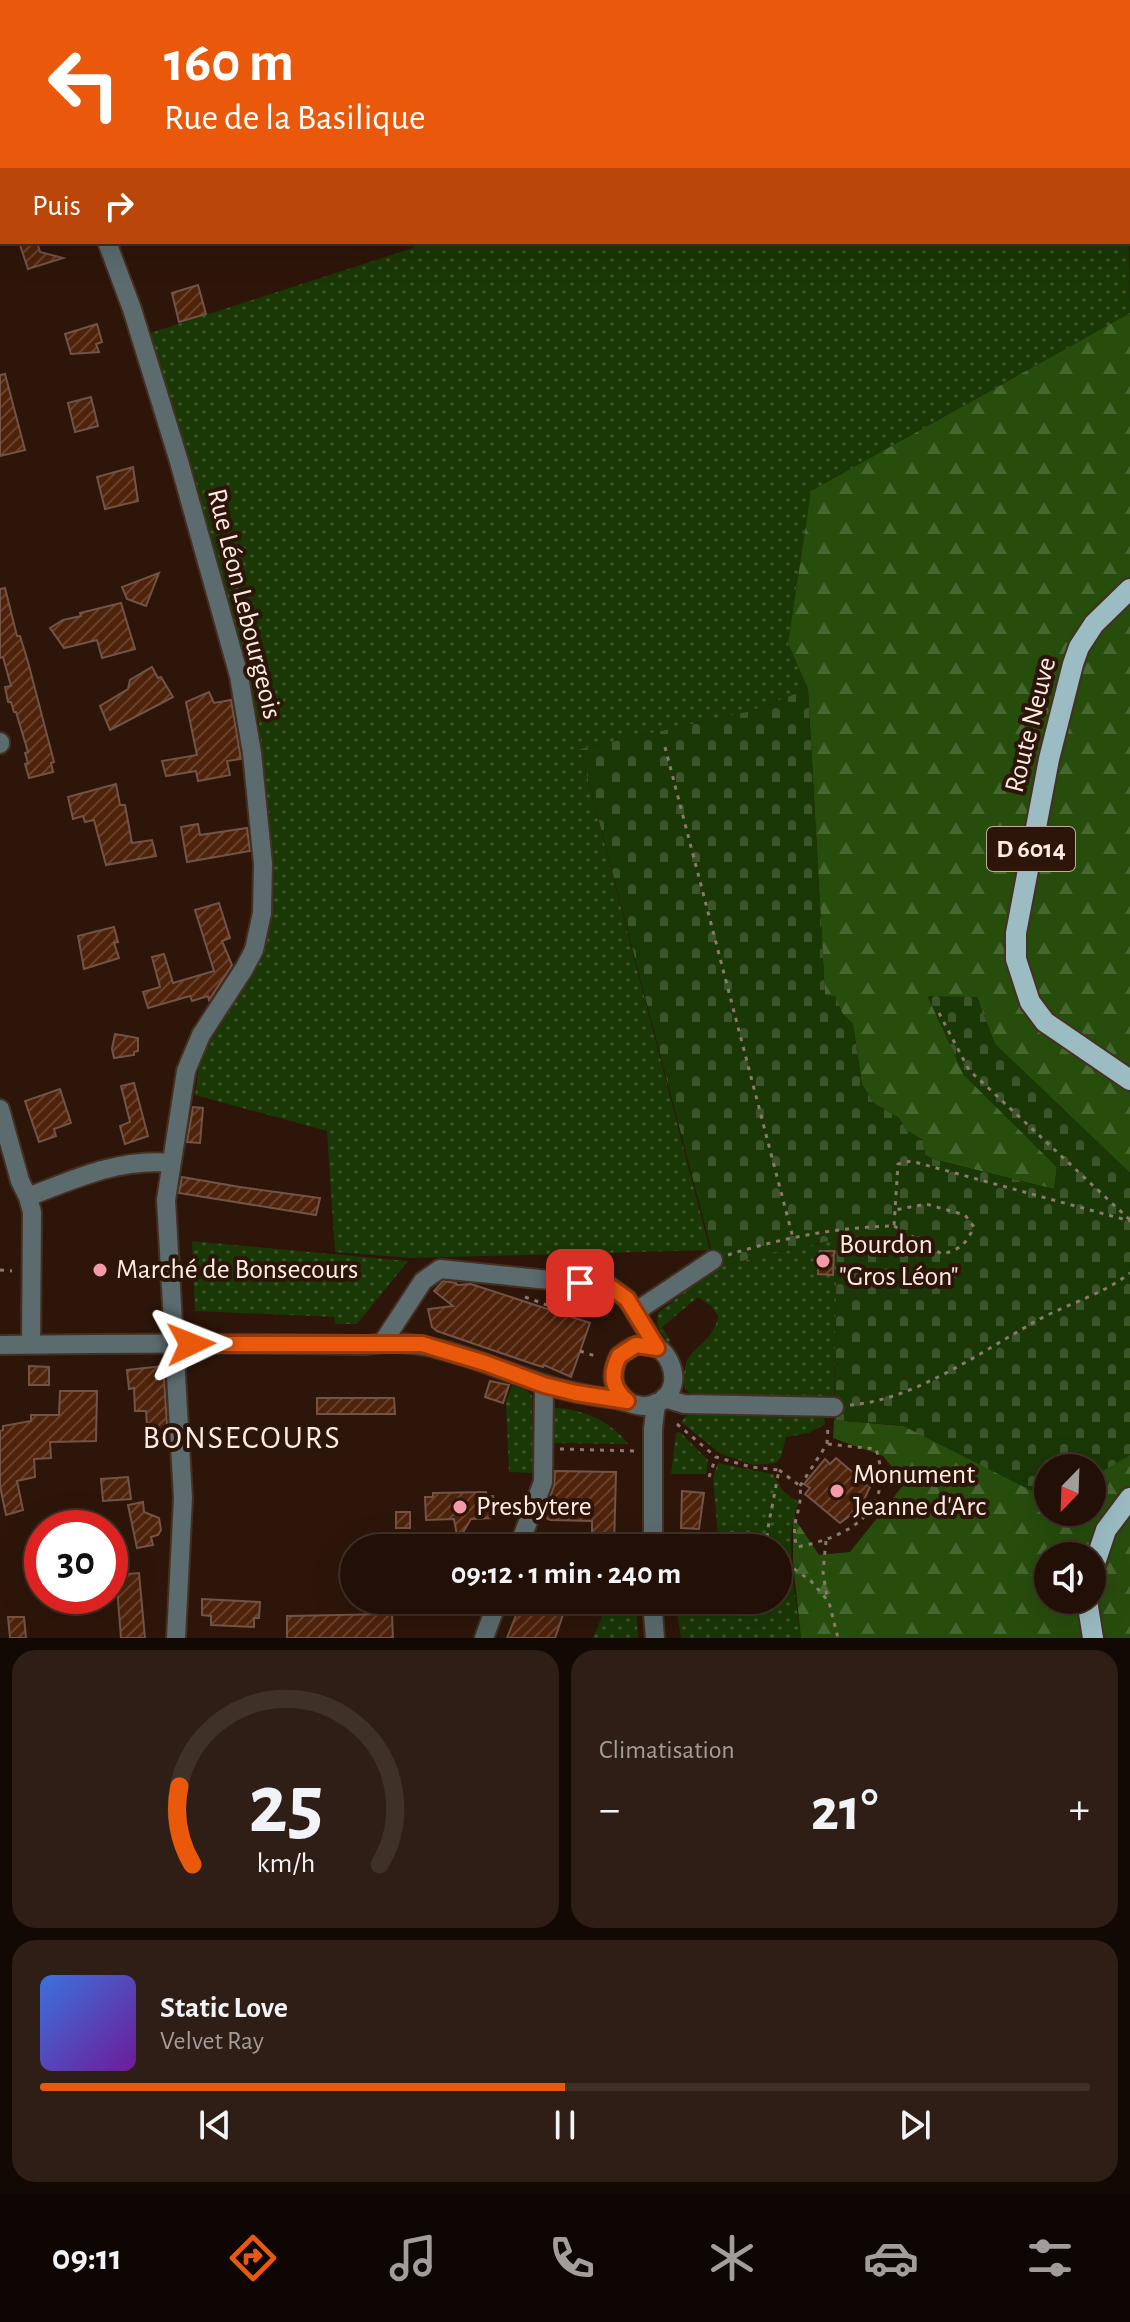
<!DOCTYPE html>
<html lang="fr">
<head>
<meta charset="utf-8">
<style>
  body { margin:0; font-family:"Alegreya Sans",sans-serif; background:#2e1e15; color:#f1f3f6; height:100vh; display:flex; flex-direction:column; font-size:30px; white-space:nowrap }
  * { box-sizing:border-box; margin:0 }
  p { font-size:26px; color:#a29d9b }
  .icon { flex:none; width:44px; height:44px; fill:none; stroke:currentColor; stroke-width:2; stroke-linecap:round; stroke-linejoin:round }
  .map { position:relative; height:1638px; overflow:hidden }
  .panel { display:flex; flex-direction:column; gap:12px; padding:12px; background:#130904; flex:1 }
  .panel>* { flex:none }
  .banner { position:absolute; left:0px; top:0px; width:1130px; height:244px; box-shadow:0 8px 32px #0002,0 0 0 2px #3f3028; background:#ea580c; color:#fff; overflow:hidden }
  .needle { width:52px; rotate:203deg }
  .tools { position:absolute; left:1034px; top:1454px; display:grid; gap:16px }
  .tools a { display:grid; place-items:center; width:72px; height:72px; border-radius:50%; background:#221007; box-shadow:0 8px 32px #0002,0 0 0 2px #3f3028; font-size:40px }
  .speed { position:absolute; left:24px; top:1510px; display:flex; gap:16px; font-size:40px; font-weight:700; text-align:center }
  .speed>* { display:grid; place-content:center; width:104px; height:104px; border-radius:50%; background:#221007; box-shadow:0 8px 32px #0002,0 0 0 2px #3f3028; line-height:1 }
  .speed .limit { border:12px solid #d22; background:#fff; color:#111 }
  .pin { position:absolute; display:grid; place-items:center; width:68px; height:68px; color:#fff; margin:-34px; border-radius:16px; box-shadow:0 4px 12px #0006 }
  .me { position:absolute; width:88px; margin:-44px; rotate:88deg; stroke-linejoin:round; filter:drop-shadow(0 0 6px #0008) }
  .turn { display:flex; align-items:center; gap:28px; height:168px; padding:0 32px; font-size:36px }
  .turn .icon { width:104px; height:104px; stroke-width:2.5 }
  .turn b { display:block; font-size:56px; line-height:68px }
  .then { display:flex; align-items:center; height:76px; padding:0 32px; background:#0003; gap:16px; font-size:30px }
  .big { font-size:60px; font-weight:600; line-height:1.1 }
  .panel .widget { flex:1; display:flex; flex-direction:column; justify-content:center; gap:12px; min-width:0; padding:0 28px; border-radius:24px; background:#2e1e15 }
  .panel .dial { align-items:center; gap:0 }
  .dial svg { height:208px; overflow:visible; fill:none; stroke:#3f3028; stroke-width:7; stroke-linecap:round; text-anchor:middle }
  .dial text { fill:#f1f3f6; stroke:none }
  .song { display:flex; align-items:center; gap:24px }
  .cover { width:96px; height:96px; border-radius:12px; background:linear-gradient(135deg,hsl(220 70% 55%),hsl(280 70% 35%)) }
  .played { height:8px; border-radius:4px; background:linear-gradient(90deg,#ea580c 50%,#3f3028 50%) }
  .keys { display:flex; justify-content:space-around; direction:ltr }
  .heat { display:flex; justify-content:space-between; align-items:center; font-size:44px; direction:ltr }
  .panel .tiles { flex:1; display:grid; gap:12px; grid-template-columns:1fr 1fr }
  .widget:last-child { grid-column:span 2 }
  .trip { position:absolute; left:340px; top:1534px; width:452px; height:80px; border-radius:40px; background:#221007; box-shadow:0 8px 32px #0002,0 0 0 2px #3f3028; font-weight:600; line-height:80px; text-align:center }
  .tabs { display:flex; height:128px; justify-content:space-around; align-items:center; background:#0e0603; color:#a29d9b }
  .tabs .icon { width:56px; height:56px }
  .tabs .current { color:#ea580c }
  .tabs b { font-size:36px; color:#f1f3f6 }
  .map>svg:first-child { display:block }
  .grass { fill:url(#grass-dots) }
  .forest { fill:url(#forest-firs); fill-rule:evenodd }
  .cemetery { fill:url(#cemetery-stones) }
  .building { fill:url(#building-hatch); stroke:#715446; stroke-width:2 }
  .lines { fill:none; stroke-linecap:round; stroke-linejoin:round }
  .street-casing { stroke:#462f23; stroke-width:22 }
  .primary-casing { stroke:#462f23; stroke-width:24 }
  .path { stroke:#8d786e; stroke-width:3; stroke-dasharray:4 6; stroke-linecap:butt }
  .street { stroke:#5b6b6e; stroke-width:18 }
  .primary { stroke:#9abcc2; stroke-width:20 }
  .route-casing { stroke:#983908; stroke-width:20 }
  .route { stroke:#ea580c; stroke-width:14 }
  .poi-dot { fill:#f39aa8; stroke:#2d1509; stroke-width:3 }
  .labels { text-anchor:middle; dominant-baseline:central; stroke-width:8; stroke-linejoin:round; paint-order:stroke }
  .shield { fill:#2d1509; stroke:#bfaca2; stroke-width:2 }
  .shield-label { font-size:26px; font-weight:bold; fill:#feece4 }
  .street-label { font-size:28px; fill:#feece4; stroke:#2d1509 }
  .poi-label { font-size:28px; fill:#feece4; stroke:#2d1509; text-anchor:start }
  .quarter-label { font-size:32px; letter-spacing:2px; fill:#feece4; stroke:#2d1509 }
</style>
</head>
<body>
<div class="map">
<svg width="1130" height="1638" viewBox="0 0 1130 1638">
  <defs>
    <pattern id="grass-dots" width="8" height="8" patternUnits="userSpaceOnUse" patternTransform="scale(2)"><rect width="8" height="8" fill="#1a3706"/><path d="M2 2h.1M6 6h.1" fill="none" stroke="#3c542a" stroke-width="1.8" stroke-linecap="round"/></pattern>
    <pattern id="forest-firs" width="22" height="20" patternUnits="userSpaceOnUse" patternTransform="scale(2)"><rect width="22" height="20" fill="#274d0d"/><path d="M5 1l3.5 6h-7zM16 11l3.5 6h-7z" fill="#476730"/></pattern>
    <pattern id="cemetery-stones" width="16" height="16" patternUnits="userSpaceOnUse" patternTransform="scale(2)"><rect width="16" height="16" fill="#1a3706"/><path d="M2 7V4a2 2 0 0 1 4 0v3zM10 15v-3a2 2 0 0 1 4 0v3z" fill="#3c542a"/></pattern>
    <pattern id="building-hatch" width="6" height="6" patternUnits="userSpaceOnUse" patternTransform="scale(2)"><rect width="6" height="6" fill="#4f220a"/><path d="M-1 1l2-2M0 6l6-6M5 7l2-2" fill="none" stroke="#69422e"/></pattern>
  </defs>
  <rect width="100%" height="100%" fill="#2d1509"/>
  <!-- grass -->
  <g class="grass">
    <polygon points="303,0 844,0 849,2 304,2"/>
    <polygon points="1128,161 1130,313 811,491 788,643 808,689 751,711 580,749 710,1250 412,1258 335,1252 327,1131 195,1095 201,1051 238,992 267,937 269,863 259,722 186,466 144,335 413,248 411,242 1128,242"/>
    <path d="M 837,1239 L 834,1407 C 803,1406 708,1412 687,1391 C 682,1384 684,1375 685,1367 C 689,1346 714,1343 718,1316 L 711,1306 L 698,1297 L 662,1327 L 670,1340 L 668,1344 L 657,1325 L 658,1313 L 716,1267 Z"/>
    <polygon points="192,1241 408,1261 357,1324 335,1324 334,1317 195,1311"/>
    <polygon points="512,1385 528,1391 532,1396 533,1473 509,1472 506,1402"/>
    <path d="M 549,1408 C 578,1407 611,1420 628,1444 L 550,1443 Z"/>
    <polygon points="690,1412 824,1416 825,1424 809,1433 786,1437 781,1457 775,1463 753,1465 721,1454 681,1422"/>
    <polygon points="680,1432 708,1460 706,1474 671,1474 676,1433"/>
    <path d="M 718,1463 L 773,1474 L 782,1490 L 799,1503 C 782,1537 797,1600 801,1638 L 681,1638 L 675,1600 L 778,1600 L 778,1548 L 719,1548 L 713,1477 Z"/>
    <polygon points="609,1600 636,1600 638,1638 593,1638"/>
  </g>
  <!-- forest -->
  <g class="forest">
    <polygon points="844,0 1130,0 1130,162 1128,2"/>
    <polygon points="1130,313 1130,1173 995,1044 977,997 928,997 964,1075 1057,1167 1054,1189 936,1160 925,1155 923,1140 907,1131 899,1118 875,1104 862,1085 853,1024 843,1015 835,996 825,996 808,689 788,643 811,491"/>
    <path d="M 1130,1341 L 1130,1638 L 801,1638 L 793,1563 L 793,1516 L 819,1555 L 850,1552 L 905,1483 L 883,1456 L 833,1438 L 834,1420 L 903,1426 ZM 1048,1468 L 1092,1468 L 1092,1512 L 1048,1512 ZM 1048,1556 L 1092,1556 L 1092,1600 L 1048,1600 Z"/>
  </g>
  <!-- cemetery -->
  <polygon class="cemetery" points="808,689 825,995 835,996 843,1014 853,1024 862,1086 875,1104 899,1118 907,1131 923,1140 925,1155 936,1160 1054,1189 1057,1167 964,1075 928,996 977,997 995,1044 1130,1173 1130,1455 1103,1471 1092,1485 1092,1468 1048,1468 1048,1499 903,1426 834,1420 837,1239 716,1267 580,749 751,711"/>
  <!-- building -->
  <g class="building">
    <polygon points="19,242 37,242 40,252 63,258 28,269"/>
    <polygon points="198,285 206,314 179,322 172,293"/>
    <polygon points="97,324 102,342 96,344 99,352 71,354 65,334"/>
    <polygon points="5,374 25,450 0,456 0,375"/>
    <polygon points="91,397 98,426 75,432 68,403"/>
    <polygon points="133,467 138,501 105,509 97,477"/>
    <polygon points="159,573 146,606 127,599 122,587"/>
    <polygon points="5,588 17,636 20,636 28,662 54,762 51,763 53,772 29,778 25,764 28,763 25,753 28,752 16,712 14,712 11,702 8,702 5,687 11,686 3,657 0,658 0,589"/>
    <polygon points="121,603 135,649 102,658 97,640 64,648 50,628 63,620 81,616 80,613"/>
    <polygon points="152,667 158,678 161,677 173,697 110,730 100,706 128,689 130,680"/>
    <polygon points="209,692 214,703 231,700 241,759 227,761 230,775 198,781 196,771 166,776 162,761 197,755 186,702"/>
    <polygon points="116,784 120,805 125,805 132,843 152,840 156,856 106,865 94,820 85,822 83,816 73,819 68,797"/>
    <polygon points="198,824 200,835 247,828 250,851 187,862 181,827"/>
    <polygon points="219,903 230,938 222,941 232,965 209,1000 208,996 192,1001 190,996 148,1008 143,992 160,987 152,957 164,954 173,983 214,971 195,910"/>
    <polygon points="114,927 118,942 114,943 119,958 84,969 78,936"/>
    <polygon points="115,1034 138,1038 138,1051 134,1052 134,1055 114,1058 112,1049"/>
    <polygon points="134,1083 148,1136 125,1144 120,1126 130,1122 121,1086"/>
    <polygon points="60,1089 71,1123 54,1129 56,1136 39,1142 25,1101"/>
    <polygon points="193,1107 203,1108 200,1143 187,1142"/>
    <polygon points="182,1177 240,1187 320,1198 316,1215 179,1193"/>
    <polygon points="820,1251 834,1251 833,1275 818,1274"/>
    <polygon points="443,1281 456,1283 457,1285 471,1284 590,1323 571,1377 544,1365 543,1367 533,1364 437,1331 432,1327 428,1309 453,1306 434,1291"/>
    <polygon points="29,1366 49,1367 49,1385 29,1385"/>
    <polygon points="163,1366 168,1438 148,1439 146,1411 135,1411 134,1388 129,1389 127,1370"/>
    <polygon points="490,1381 509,1385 503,1403 485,1397"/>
    <polygon points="60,1391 97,1391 96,1441 50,1442 51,1458 34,1459 35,1477 17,1481 23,1510 6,1515 0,1486 0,1431 3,1430 3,1426 31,1421 31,1415 59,1415"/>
    <polygon points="317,1398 394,1398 395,1414 317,1414"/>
    <polygon points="836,1458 870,1487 860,1508 840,1523 805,1494 810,1488 804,1484 825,1459 830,1464"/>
    <polygon points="555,1471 616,1472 614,1548 592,1548 592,1521 550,1520 543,1516 554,1486"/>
    <polygon points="128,1477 131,1499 103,1501 101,1479"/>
    <polygon points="682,1491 704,1493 699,1529 681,1528"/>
    <polygon points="486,1492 487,1496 493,1496 494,1518 471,1519 458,1541 454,1519 426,1520 425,1497 433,1497 433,1493"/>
    <polygon points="143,1502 144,1512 159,1518 161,1530 158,1535 151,1537 153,1545 137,1548 128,1505"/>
    <rect x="396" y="1512" width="14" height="16"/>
    <polygon points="139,1573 145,1638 121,1638 116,1575"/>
    <polygon points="202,1599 260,1602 259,1618 254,1618 254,1627 211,1625 211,1616 202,1615"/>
    <polygon points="522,1600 568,1600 555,1638 507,1638"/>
    <polygon points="392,1614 393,1638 287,1638 287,1616"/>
    <polygon points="8,1617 24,1617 26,1638 10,1638"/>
  </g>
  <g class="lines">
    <defs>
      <g id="street">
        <polyline points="0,78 2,81"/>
        <polyline points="0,144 2,144"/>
        <polyline points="107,242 132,309 178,458 239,676 252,753 263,864 262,913 254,950 244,969 201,1035 186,1071 166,1200 183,1498 176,1638"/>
        <polyline points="0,742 0,744"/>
        <polyline points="0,1109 20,1181 28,1197"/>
        <polyline points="635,1312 713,1260"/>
        <polyline points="383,1342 423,1281 440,1269 609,1286 627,1299 657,1348"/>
        <path d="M 31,1344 L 32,1212 L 28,1197 C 74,1179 120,1158 170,1163"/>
        <path d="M 0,1345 C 122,1343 245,1343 367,1345 C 430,1335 486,1366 544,1384 C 567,1392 591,1396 616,1399 C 625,1401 635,1406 645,1406 C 699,1402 667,1313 619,1356 C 610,1374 612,1389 627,1401"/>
        <polyline points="664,1398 684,1404 834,1407"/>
        <polyline points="518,1548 543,1482 544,1385"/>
        <polyline points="653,1548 653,1429 656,1403"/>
        <polyline points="652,1600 655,1638"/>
        <polyline points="484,1638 498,1600"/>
      </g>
      <g id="primary">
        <polyline points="1130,589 1094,624 1079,647 1073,664 1049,759 1016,933 1016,959 1030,1002 1045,1022 1130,1080"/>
        <polyline points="1092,1572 1106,1530 1130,1498"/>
        <polyline points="1087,1600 1093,1638"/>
      </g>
    </defs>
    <!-- street casing -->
    <use href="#street" class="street-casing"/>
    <!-- primary casing -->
    <use href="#primary" class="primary-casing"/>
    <!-- path -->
    <g class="path">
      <polyline points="665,747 793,1238"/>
      <polyline points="939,1013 969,1070 1130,1220"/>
      <path d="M 894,1226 L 942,1254 C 960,1250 966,1244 974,1227 L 965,1215 L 926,1204 L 895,1210"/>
      <path d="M 728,1255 C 781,1238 838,1227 894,1226 L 898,1164 L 911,1161 L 1130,1221"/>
      <polyline points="0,1270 12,1271"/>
      <polyline points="525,1297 547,1305"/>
      <polyline points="580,1351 598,1357"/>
      <path d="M 850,1405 C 915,1400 982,1351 1038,1320 C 1069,1303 1102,1295 1130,1273"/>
      <polyline points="677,1424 716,1457 751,1467 779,1470 767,1533 770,1548"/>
      <polyline points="560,1449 636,1451"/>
      <path d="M 779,1470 L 800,1486 C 803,1512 789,1522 797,1547 C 850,1537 896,1510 876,1449 L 827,1444"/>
      <polyline points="709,1477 716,1457"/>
      <polyline points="800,1486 827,1444 828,1426"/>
      <polyline points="826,1541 823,1572 827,1597"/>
      <polyline points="778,1557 811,1581 829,1602 838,1638"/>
    </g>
    <!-- street -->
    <use href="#street" class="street"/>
    <!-- primary -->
    <use href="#primary" class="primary"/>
  </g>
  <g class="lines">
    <defs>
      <path id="route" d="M 191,1344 L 422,1344 L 485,1363 L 544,1385 L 576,1393 L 627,1401 C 612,1389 610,1374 619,1356 L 636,1345 L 657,1348 L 627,1299 L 609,1286 L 580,1283"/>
    </defs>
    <!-- route casing -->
    <use href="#route" class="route-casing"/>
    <!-- route -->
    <use href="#route" class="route"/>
  </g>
  <!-- markers -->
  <g class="poi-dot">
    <circle cx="823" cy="1261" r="8"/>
    <circle cx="100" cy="1270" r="8"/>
    <circle cx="837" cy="1491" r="8"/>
    <circle cx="460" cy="1507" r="8"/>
  </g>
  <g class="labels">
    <!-- shield labels -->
    <rect class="shield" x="987" y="827" width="88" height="44" rx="6"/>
    <g class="shield-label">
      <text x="1031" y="849">D 6014</text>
    </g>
    <!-- street labels -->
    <g class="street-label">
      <text transform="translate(244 604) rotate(76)">Rue Léon Lebourgeois</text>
      <text transform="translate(1031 725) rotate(-76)">Route Neuve</text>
    </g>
    <!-- poi labels -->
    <g class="poi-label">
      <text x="839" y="1245">Bourdon<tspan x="839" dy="32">"Gros Léon"</tspan></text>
      <text x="116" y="1270">Marché de Bonsecours</text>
      <text x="853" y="1475">Monument<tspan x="853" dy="32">Jeanne d'Arc</tspan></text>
      <text x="476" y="1507">Presbytere</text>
    </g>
    <!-- quarter labels -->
    <g class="quarter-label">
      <text x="242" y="1438">BONSECOURS</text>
    </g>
  </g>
</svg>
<div class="tools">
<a><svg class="needle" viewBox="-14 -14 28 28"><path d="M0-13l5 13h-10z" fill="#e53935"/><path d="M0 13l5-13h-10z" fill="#a29d9b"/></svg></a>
<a><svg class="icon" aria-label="sound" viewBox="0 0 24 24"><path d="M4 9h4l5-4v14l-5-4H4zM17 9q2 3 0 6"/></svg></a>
</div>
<div class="speed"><div class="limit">30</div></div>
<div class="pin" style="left:580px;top:1283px;background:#d93025"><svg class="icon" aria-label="arrive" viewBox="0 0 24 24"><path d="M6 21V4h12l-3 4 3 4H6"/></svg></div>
<svg class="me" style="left:191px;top:1344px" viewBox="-20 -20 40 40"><path d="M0-17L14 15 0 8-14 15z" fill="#ea580c" stroke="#fff" stroke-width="4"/></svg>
<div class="trip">09:12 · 1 min · 240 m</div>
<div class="banner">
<div class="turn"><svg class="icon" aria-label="left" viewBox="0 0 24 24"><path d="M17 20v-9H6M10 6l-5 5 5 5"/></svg><div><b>160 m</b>Rue de la Basilique</div></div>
<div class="then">Puis<svg class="icon" aria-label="right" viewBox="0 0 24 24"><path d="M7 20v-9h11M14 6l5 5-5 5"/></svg></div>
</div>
</div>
<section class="panel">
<div class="tiles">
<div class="widget dial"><svg viewBox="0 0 100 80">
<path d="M14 69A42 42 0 1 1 86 69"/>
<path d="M14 69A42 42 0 0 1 9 39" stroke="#ea580c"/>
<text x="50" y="56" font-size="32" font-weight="700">25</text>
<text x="50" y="72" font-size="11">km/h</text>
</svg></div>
<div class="widget"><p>Climatisation</p>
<div class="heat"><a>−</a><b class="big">21°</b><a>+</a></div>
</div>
<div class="widget">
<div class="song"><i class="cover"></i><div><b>Static Love</b><p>Velvet Ray</p></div></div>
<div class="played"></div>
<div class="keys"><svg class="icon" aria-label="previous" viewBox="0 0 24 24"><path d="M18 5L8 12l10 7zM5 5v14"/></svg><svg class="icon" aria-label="pause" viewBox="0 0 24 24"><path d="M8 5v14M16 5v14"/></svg><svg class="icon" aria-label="next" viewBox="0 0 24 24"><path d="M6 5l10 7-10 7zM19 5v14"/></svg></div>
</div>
</div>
</section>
<nav class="tabs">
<b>09:11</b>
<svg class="icon current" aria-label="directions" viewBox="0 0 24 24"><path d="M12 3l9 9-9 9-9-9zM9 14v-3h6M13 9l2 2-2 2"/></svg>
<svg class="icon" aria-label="music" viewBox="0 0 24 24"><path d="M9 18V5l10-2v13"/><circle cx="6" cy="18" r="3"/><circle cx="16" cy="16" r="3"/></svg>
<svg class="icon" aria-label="phone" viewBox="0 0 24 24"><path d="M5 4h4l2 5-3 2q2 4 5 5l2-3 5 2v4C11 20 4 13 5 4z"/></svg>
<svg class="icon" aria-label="climate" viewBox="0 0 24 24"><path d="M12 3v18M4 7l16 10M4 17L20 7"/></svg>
<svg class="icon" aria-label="car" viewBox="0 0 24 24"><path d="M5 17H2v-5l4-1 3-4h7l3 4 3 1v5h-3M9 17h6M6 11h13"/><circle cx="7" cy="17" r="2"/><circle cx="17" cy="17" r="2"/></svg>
<svg class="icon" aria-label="filters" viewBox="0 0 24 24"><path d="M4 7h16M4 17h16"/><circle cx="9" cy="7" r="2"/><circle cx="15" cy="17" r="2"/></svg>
</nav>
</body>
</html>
